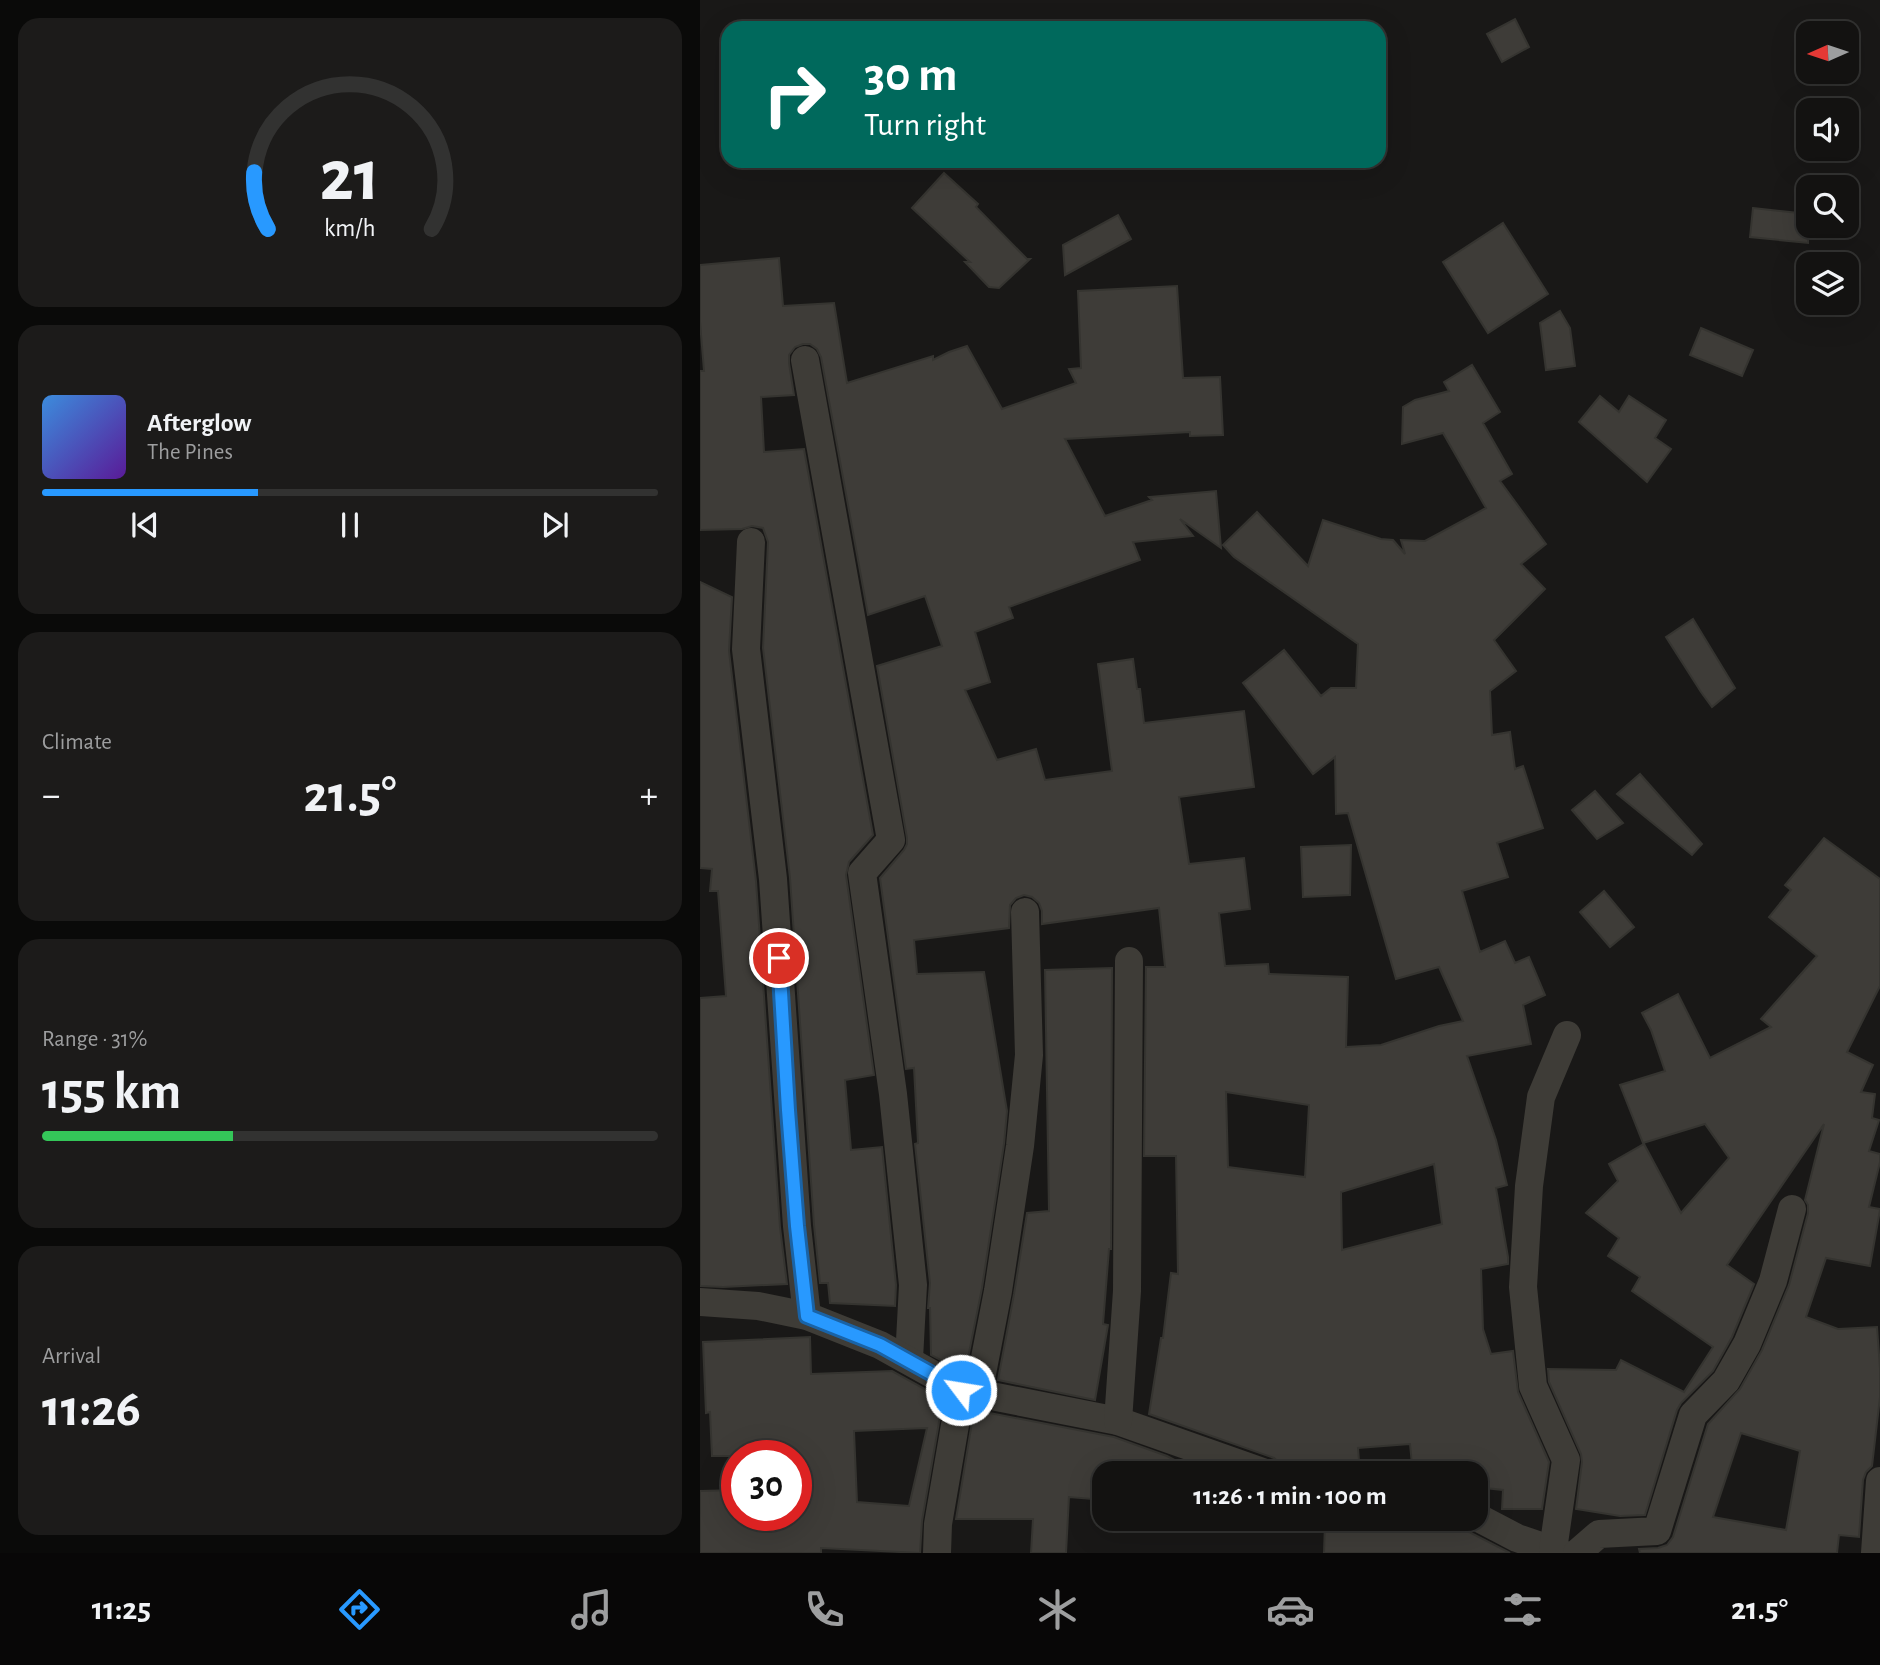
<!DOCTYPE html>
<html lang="en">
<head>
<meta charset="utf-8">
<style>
  body { margin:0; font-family:"Alegreya Sans",sans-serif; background:#1c1b1a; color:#f1f3f6; height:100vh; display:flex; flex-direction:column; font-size:26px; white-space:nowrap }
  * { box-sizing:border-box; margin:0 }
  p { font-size:23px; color:#9d9e9f }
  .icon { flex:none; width:38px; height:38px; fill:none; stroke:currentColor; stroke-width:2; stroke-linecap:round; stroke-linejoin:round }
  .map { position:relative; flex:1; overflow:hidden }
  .side { display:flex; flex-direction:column; gap:18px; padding:18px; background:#0a0a09; width:700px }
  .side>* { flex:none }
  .hud { position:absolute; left:21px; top:21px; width:665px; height:147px; border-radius:21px; box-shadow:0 7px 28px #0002,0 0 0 2px #323231; background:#00695c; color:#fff; overflow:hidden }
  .needle { width:46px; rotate:267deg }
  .fabs { position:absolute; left:1096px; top:21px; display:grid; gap:14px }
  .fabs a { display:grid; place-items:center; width:63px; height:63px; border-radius:14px; background:#131211; box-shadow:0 7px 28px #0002,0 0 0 2px #323231; font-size:35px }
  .speed { position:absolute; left:21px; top:1440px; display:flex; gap:14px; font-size:35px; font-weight:700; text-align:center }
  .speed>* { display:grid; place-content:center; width:91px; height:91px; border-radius:50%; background:#131211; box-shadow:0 7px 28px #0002,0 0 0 2px #323231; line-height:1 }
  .speed .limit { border:10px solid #d22; background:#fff; color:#111 }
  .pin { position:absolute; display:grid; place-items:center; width:60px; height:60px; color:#fff; margin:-30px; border:4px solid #fff; border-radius:50%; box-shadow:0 2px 7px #0007 }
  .me { position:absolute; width:77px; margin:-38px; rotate:301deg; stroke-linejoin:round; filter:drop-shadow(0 0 5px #0008) }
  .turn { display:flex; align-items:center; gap:24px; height:147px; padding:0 28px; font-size:32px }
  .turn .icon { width:91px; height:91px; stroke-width:2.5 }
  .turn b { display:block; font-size:49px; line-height:60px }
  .big { font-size:52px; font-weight:700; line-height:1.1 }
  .side .widget { flex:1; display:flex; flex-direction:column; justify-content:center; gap:10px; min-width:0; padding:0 24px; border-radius:21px; background:#1c1b1a }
  .side .dial { align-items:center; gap:0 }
  .dial svg { height:182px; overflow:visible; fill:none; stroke:#323231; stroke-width:7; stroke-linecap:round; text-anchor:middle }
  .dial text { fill:#f1f3f6; stroke:none }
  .song { display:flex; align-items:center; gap:21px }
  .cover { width:84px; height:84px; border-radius:10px; background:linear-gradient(135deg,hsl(210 70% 55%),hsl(270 70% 35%)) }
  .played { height:7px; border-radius:4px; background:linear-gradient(90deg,#2899ff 35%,#323231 35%) }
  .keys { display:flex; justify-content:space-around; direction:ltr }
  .heat { display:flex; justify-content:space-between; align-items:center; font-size:38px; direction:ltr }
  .charge { height:10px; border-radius:5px; background:linear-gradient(90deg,#34c759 31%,#323231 0) }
  .trip { position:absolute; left:392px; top:1461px; width:396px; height:70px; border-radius:21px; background:#131211; box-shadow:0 7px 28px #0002,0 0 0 2px #323231; font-weight:700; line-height:70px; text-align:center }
  .tab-bar { display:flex; height:112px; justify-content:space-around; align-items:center; background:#080707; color:#9d9e9f }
  .tab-bar .icon { width:49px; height:49px }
  .tab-bar .current { color:#2899ff }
  .tab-bar b { font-size:32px; color:#f1f3f6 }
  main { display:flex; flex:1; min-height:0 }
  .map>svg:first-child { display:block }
  .building { fill:#3e3c38; stroke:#353430; stroke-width:2; fill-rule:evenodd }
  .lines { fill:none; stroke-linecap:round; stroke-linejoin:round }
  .minor { stroke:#3e3c37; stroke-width:28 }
  .route-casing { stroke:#1a63a6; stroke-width:18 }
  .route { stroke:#2899ff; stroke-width:12 }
</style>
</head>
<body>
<main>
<section class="side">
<div class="widget dial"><svg viewBox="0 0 100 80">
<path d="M14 69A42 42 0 1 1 86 69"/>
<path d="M14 69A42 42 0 0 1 8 44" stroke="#2899ff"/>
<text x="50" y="56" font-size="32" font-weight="700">21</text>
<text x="50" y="72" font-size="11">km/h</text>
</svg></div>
<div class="widget">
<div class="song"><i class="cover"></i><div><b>Afterglow</b><p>The Pines</p></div></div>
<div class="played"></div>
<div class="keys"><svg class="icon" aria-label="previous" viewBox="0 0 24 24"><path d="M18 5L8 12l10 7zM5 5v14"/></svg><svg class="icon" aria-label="pause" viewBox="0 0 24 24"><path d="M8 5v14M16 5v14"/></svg><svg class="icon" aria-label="next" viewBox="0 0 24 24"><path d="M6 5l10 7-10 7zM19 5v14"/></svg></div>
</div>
<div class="widget"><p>Climate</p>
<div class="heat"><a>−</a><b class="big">21.5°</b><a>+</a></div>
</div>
<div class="widget"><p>Range · 31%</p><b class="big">155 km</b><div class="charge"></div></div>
<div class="widget"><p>Arrival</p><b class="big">11:26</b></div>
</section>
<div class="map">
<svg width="1180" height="1553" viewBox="0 0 1180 1553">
  <rect width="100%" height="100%" fill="#191817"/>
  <!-- building -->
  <g class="building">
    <polygon points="815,19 829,47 802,62 787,34"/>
    <polygon points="244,173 278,204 276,207 327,259 330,259 299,288 289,287 265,262 270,262 212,208"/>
    <polygon points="1053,208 1108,214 1108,243 1050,237"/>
    <polygon points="418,215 431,239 365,275 363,245"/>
    <polygon points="803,223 848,294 788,333 743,262"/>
    <path d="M 79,258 L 83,306 L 134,303 L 147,383 L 233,356 L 233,360 L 249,352 L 267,346 L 302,409 L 376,383 L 369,369 L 381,368 L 378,291 L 477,286 L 483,378 L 520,377 L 523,435 L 490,436 L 490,432 L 365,439 L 405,516 L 452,500 L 449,497 L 516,491 L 521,548 L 480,519 L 493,536 L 433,542 L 440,560 L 309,607 L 313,618 L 275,632 L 290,682 L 265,690 L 297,760 L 336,749 L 345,780 L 412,771 L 398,664 L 433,659 L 437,689 L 440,689 L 444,723 L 544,711 L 554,787 L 479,797 L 489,864 L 544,858 L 550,909 L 519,913 L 525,966 L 568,964 L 569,974 L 648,977 L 646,1047 L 681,1045 L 739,1026 L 763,1021 L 739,967 L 696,979 L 648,813 L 636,814 L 635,757 L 613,774 L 543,683 L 584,650 L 621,696 L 631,688 L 656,688 L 658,644 L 534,557 L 523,545 L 557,512 L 608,566 L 623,520 L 681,539 L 693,540 L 705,554 L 701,540 L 725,541 L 786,508 L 743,433 L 702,444 L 703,407 L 715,400 L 749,391 L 744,382 L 772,365 L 800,412 L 783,423 L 812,474 L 800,481 L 846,544 L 821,564 L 845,589 L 794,640 L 816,671 L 790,691 L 792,735 L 810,732 L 815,769 L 823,766 L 843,828 L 797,843 L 808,877 L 762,891 L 780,952 L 805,941 L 815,963 L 829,957 L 845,995 L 823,1005 L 831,1044 L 767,1056 L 796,1140 L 807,1185 L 796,1188 L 808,1257 L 808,1264 L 781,1269 L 783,1329 L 791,1354 L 813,1351 L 818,1392 L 849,1462 L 842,1509 L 802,1509 L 803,1490 L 775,1487 L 775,1474 L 749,1474 L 747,1462 L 712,1465 L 710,1444 L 658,1448 L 660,1474 L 582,1465 L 574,1458 L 449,1414 L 461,1338 L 463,1338 L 471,1273 L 478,1274 L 476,1156 L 444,1156 L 446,967 L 465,967 L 459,908 L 342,924 L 342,911 L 339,903 L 332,897 L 324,895 L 316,898 L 310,905 L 309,928 L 214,940 L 217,974 L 284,972 L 307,1111 L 304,1144 L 282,1288 L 265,1373 L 231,1355 L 230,1308 L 228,1308 L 230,1283 L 215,1144 L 218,1143 L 214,1068 L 206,1069 L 180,878 L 204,850 L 207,844 L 207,838 L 177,666 L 242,646 L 225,596 L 168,615 L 121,357 L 117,349 L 110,344 L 103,344 L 95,347 L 89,355 L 89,363 L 94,395 L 61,397 L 64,452 L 104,449 L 173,835 L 149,862 L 146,875 L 174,1075 L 145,1080 L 151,1150 L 182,1147 L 196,1285 L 195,1306 L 130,1303 L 128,1283 L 120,1283 L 114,1225 L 90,878 L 63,648 L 68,542 L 63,528 L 52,526 L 42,529 L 0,530 L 0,371 L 4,371 L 0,322 L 0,265 ZM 526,1092 L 609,1105 L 605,1177 L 528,1167 ZM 734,1164 L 742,1224 L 642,1250 L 641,1192 Z"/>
    <polygon points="860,311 870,328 875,366 846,370 840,323"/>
    <polygon points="1001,328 1053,350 1042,376 990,355"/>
    <polygon points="900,396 919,412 929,396 966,420 955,438 971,449 947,482 879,422"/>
    <polygon points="0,582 32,597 29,651 56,881 80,1227 87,1284 23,1287 0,1286 0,998 26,996 18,891 10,891 12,869 0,868"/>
    <polygon points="993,619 1035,688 1012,707 1001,692 966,637"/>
    <polygon points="940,774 1002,844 992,855 917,794"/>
    <polygon points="895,791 923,823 897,839 872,810"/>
    <path d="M 1124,838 L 1180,879 L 1180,986 L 1147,1052 L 1173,1065 L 1161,1092 L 1175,1094 L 1172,1118 L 1179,1120 L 1169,1151 L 1180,1154 L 1180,1162 L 1169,1207 L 1180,1209 L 1180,1210 L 1170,1266 L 1126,1258 L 1106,1317 L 1138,1329 L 1177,1327 L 1180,1368 L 1180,1397 L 1172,1466 L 1166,1472 L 1163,1480 L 1159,1537 L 1139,1535 L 1137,1553 L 940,1553 L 939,1549 L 958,1548 L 967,1545 L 973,1537 L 1008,1424 L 1040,1389 L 1062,1350 L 1089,1285 L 1108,1213 L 1108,1205 L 1105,1200 L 1124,1124 L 1027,1265 L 1054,1284 L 1032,1337 L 1013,1371 L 981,1403 L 977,1410 L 945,1515 L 920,1516 L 876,1509 L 882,1462 L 881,1454 L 849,1382 L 848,1369 L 916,1370 L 921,1360 L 984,1392 L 1013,1347 L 932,1291 L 940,1277 L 908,1256 L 919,1238 L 886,1213 L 918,1181 L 909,1164 L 944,1144 L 981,1213 L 1029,1158 L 1005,1124 L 943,1143 L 920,1085 L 965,1071 L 951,1030 L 942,1013 L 978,994 L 1010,1058 L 1071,1027 L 1061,1019 L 1117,956 L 1069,917 L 1091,890 L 1085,885 ZM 1041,1433 L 1100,1451 L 1086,1530 L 1013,1517 Z"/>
    <polygon points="651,845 650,895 603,897 601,847"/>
    <polygon points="904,891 934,927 910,947 880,912"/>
    <polygon points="412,968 411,1249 409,1249 403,1324 408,1325 395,1400 298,1380 314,1294 327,1213 349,1211 345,970"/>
    <path d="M 110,1337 L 111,1374 L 192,1371 L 243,1399 L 222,1521 L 220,1553 L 121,1548 L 121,1553 L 0,1553 L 0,1491 L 37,1490 L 37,1516 L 96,1516 L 96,1456 L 12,1456 L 10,1412 L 6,1413 L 3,1342 ZM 227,1428 L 209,1506 L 157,1502 L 154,1431 Z"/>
    <polygon points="274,1410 414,1437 467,1456 501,1474 404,1474 404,1500 369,1497 366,1553 331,1553 333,1519 256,1519"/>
    <polygon points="625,1522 760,1522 767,1531 810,1553 624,1553"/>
  </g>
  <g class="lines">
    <!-- minor -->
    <g class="minor">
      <polyline points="105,360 191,840 162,873 193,1094 213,1285 209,1359"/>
      <polyline points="51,542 46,649 73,879 97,1226 107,1316"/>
      <polyline points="0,1302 58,1306 107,1316 180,1345 261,1390 418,1421 568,1474"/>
      <polyline points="278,1394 298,1291 320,1146 329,1055 325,912"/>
      <polyline points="418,1421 427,1291 429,961"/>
      <polyline points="775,1516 817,1538 861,1553"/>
      <polyline points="853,1550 866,1460 833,1386 823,1287 829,1186 841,1097 867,1035"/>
      <polyline points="237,1553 238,1524 261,1390"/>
      <polyline points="877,1553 899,1534 957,1531 993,1415 1026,1381 1047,1344 1073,1281 1092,1209"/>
      <polyline points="1175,1553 1180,1481"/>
    </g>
  </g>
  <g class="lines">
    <defs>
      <polyline id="route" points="79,958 88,1110 97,1226 107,1316 180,1345 261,1390"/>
    </defs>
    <!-- route casing -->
    <use href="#route" class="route-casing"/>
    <!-- route -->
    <use href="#route" class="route"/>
  </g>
</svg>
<div class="fabs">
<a><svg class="needle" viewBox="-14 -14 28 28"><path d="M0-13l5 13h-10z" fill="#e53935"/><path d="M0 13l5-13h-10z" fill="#9d9e9f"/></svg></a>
<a><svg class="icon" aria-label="sound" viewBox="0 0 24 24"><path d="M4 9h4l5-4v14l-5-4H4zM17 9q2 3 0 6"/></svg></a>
<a><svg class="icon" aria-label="search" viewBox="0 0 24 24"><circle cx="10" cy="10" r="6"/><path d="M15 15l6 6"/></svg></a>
<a><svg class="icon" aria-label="layers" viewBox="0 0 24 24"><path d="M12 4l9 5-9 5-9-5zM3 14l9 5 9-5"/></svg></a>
</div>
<div class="speed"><div class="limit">30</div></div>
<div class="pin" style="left:79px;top:958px;background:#d93025"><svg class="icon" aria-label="arrive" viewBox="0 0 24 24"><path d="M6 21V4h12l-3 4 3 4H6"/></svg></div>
<svg class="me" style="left:261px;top:1390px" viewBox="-20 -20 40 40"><circle r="17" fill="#2899ff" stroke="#fff" stroke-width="3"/><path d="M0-11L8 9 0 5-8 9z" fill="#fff"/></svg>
<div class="trip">11:26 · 1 min · 100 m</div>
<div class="hud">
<div class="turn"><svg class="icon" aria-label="right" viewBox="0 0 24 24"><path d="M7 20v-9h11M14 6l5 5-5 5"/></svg><div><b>30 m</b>Turn right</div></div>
</div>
</div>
</main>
<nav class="tab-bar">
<b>11:25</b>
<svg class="icon current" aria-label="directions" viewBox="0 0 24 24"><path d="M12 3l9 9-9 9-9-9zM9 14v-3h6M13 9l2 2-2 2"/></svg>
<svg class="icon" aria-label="music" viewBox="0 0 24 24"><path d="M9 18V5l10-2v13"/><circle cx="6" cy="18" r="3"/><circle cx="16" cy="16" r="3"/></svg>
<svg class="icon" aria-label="phone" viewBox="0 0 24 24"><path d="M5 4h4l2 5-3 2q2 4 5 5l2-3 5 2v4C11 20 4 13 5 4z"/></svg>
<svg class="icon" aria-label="climate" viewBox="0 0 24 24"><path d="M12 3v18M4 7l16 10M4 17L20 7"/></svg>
<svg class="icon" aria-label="car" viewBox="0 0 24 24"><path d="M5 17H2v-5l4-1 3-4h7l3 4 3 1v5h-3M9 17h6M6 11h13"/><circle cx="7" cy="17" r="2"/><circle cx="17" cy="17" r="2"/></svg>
<svg class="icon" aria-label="filters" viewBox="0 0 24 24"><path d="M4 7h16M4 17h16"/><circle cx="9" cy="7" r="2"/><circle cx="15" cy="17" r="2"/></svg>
<b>21.5°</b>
</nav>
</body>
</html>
